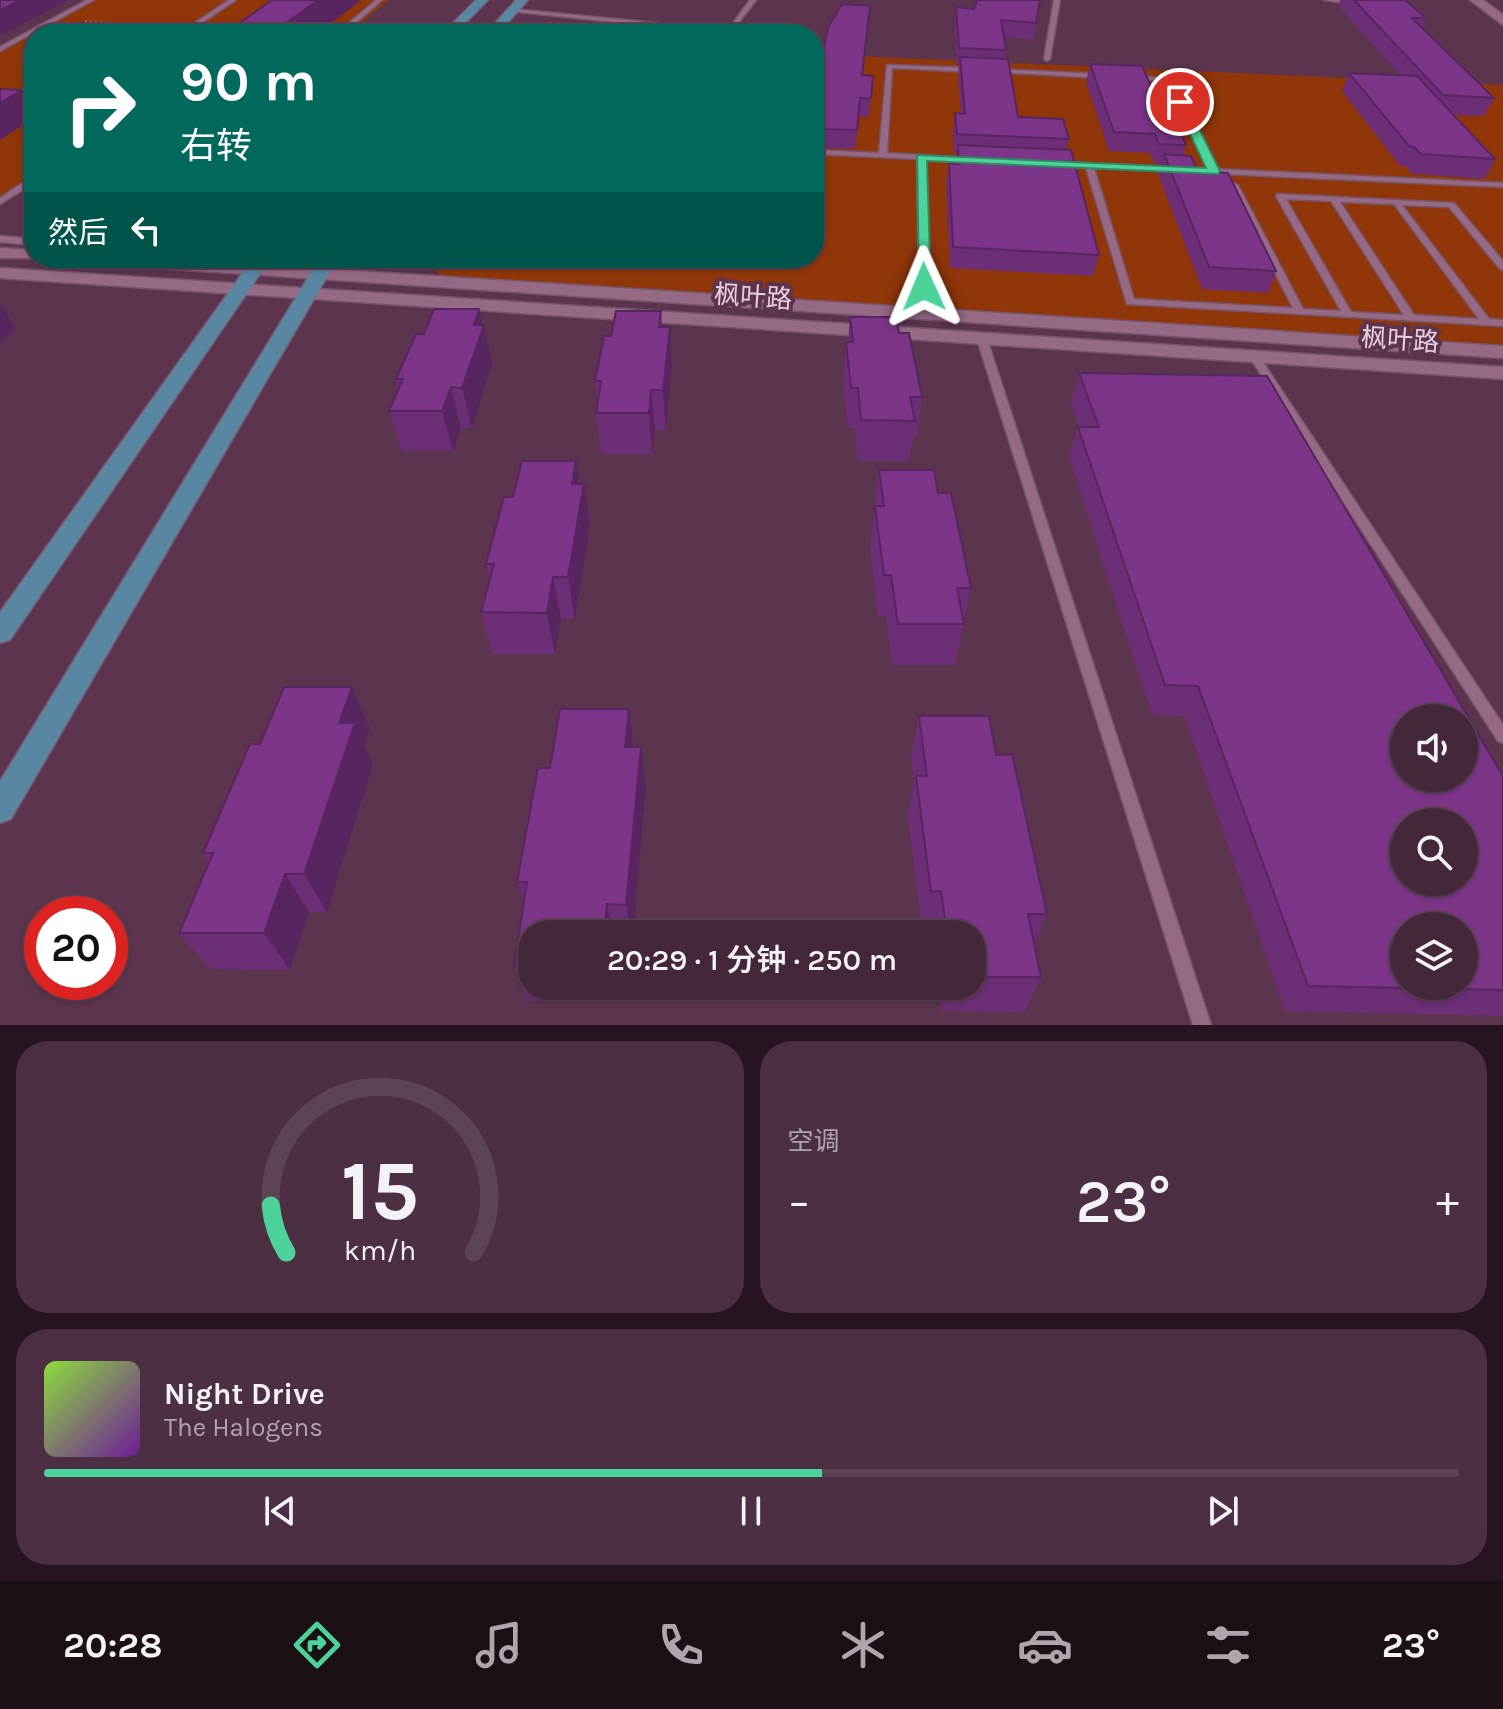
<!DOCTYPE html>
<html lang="zh">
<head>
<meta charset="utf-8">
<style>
  body { margin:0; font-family:Karla,"Noto Sans SC",sans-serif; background:#4c2f42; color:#f1f3f6; height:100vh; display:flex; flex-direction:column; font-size:30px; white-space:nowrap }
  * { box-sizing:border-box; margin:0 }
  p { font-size:26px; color:#b0a5af }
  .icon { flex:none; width:44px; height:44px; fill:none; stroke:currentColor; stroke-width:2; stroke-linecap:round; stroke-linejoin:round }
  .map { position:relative; height:1025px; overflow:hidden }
  .side { display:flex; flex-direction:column; gap:16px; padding:16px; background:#261520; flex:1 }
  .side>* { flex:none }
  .top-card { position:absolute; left:24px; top:24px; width:800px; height:244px; border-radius:32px; box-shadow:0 2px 6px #0004,0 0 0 2px #5d4454; background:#00695c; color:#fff; overflow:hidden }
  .buttons { position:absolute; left:1390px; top:704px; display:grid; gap:16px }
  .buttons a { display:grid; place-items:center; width:88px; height:88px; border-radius:50%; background:#45273a; box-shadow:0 2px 6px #0004,0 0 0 2px #5d4454; font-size:40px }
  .speed { position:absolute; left:24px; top:896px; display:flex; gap:16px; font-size:40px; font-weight:700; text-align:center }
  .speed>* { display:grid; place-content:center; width:104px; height:104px; border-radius:50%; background:#45273a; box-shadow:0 2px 6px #0004,0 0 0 2px #5d4454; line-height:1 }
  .speed .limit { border:12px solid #d22; background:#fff; color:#111 }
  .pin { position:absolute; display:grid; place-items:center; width:68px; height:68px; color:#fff; margin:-34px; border:4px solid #fff; border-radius:50%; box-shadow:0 2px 8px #0007 }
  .me { position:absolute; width:88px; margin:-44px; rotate:359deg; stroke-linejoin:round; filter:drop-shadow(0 0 6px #0008) }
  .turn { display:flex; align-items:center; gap:28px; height:168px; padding:0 24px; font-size:36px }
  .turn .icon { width:104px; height:104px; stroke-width:2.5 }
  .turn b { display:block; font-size:56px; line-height:68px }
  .then { display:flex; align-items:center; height:76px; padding:0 24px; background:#0003; gap:16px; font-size:30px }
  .big { font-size:60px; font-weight:600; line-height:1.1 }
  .side .tile { flex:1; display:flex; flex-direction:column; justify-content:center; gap:12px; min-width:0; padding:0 28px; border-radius:32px; background:#4c2f42 }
  .side .dial { align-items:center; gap:0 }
  .dial svg { height:208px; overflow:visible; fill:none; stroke:#5d4454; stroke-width:7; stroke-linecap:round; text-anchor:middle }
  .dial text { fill:#f1f3f6; stroke:none }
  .song { display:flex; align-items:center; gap:24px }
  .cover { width:96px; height:96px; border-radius:12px; background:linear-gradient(135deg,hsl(90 70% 55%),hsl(280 70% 35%)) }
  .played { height:8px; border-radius:4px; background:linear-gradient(90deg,#4cd39a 55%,#5d4454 55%) }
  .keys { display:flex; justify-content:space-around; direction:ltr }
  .heat { display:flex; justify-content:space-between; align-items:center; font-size:44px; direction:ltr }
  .side .tiles { flex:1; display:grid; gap:16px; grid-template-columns:1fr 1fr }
  .tile:last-child { grid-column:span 2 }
  .trip { position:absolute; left:518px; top:920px; width:468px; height:80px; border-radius:32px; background:#45273a; box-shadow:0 2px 6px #0004,0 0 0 2px #5d4454; font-weight:600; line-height:80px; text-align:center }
  .tab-bar { display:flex; height:128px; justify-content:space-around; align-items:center; background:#1c1017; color:#b0a5af }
  .tab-bar .icon { width:56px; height:56px }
  .tab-bar .selected { color:#4cd39a }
  .tab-bar b { font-size:36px; color:#f1f3f6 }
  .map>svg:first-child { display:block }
  .green { fill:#903609 }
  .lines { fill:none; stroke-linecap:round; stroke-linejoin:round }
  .lane-casing { stroke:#765469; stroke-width:3 }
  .secondary-casing { stroke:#765469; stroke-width:3 }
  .primary-casing { stroke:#765469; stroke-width:3 }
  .path { stroke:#947288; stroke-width:3; stroke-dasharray:2 3; stroke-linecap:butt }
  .lane { fill:#966a85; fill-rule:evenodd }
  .secondary { fill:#966a85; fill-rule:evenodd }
  .primary { fill:#5986a2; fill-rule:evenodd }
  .wall { fill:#6c2e76 }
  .shaded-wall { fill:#582560 }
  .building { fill:#7d3589; stroke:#582560; stroke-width:2; fill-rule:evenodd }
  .route { fill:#4cd39a; stroke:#318964; stroke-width:2 }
  .labels { text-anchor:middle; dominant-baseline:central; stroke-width:8; stroke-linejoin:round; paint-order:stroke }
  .street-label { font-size:26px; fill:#e8cedd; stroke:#5c344e }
</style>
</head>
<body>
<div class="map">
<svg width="1503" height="1025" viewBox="0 0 1503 1025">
  <rect width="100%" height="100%" fill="#5c344e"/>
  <!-- green -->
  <g class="green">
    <polygon points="91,0 389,0 348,34 34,34 34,173 0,197 0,49"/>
    <polygon points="814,54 1503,85 1503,352 448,282 438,273 431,258 814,258"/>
  </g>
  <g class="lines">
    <defs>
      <g id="lane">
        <polygon points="87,0 94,0 0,51 0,47"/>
        <polygon points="229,0 236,0 185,34 178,34"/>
        <polygon points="376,0 382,0 343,34 336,34"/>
        <polygon points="750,0 756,0 730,34 509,11 512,9 728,30"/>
        <polygon points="1054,0 1060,0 1050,59 1047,61 1044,59"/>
        <polygon points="1324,0 1350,0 1357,2 1354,4"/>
        <polygon points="887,65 973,68 976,70 973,72 892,68 887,153 972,158 976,160 972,162 925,160 929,287 924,290 919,287 917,159 814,154 814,150 879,153"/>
        <polygon points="996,69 1101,74 1104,76 1101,78 994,72 993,71"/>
        <path d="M 1129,76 L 1171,78 L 1217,169 L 1503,183 L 1503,187 L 1094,168 L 1134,299 L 1293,308 L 1230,185 L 1234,183 L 1238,185 L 1303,309 L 1341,311 L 1276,196 L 1277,194 L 1454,203 L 1503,261 L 1503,270 L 1500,269 L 1449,207 L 1402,205 L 1489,319 L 1503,320 L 1503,326 L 1127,304 L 1086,168 L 1059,166 L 1055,164 L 1059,162 L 1209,169 L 1167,81 L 1131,79 L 1129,78 ZM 1286,199 L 1331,201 L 1404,315 L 1351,312 ZM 1340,202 L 1394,204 L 1479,319 L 1414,315 Z"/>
        <polygon points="31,177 34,177 34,183 0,204 0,198"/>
        <polygon points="0,236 34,239 34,245 0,242"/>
        <polygon points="982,336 987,339 1211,1025 1193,1025 977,339"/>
        <polygon points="1254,353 1259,356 1503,725 1503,743 1498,741 1249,356"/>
      </g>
      <g id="secondary">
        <polygon points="1470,0 1483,0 1503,15 1503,25"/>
        <polygon points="0,248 34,250 34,258 41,258 0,258"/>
        <polygon points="71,258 161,258 1503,346 1503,358 80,263"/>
        <polygon points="0,268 1503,367 1503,379 0,278"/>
      </g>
      <g id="primary">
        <polygon points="476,0 488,0 455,34 442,34"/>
        <polygon points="516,0 528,0 498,34 485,34"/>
        <polygon points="253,258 271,258 10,640 0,643 0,612"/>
        <polygon points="320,258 338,258 11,819 0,823 0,781"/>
      </g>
    </defs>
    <!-- lane casing -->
    <use href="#lane" class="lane-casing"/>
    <!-- secondary casing -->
    <use href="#secondary" class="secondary-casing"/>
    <!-- primary casing -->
    <use href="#primary" class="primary-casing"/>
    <!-- path -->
    <polyline class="path" points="85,22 167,26"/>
    <!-- lane -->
    <use href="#lane" class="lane"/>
    <!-- secondary -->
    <use href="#secondary" class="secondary"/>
    <!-- primary -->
    <use href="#primary" class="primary"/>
  </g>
  <!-- wall -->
  <g class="wall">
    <polygon points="1041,0 1033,40 1004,37 1006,50 1005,59 1018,117 1069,139 1066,149 1099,255 1093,276 950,268 946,183 949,163 955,163 957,153 954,153 953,132 955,113 961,114 958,74 959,65 957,65 954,24 956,7 974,9"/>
    <polygon points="1340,0 1405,0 1426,18 1422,28 1494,98 1484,116 1453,115 1495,159 1485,179 1412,174 1406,166 1400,166 1342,91 1349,73 1401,76 1338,6"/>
    <polygon points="868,23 863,75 873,76 869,117 859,116 855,149 814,148 814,92"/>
    <polygon points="1090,64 1167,122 1186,145 1183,155 1198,171 1276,271 1268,293 1202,289 1158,174 1161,164 1154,163 1150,153 1109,151 1086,82"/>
    <polygon points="661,311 662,327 670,327 672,366 666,430 655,430 652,454 601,454 596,413 598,401 595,381 611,336"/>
    <polygon points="850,317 899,333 922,397 917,437 913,437 909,461 858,461 854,428 848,428 843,381 846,342 848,342"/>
    <polygon points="483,325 492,364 472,428 461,428 453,451 402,451 389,411 399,388 396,379 424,334"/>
    <polygon points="1079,373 1503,776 1503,1016 1285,1011 1184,716 1152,715 1069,457 1078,427 1080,427 1071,403"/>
    <polygon points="576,461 580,484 584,484 590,525 575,619 561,619 555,654 492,654 481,612 490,580 486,564 513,497"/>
    <polygon points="879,470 938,493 971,588 955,665 892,665 886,616 878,616 870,548"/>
    <polygon points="352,687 370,728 364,744 373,764 327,912 309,912 290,970 210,969 179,933 209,862 203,853 260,744"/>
    <polygon points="629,709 634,747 641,747 646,787 633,934 532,934 532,986 611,986 609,1002 526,1001 514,966 524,903 517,882 550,768"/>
    <polygon points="919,716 996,755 1047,914 1034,945 1041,977 1025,1012 942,1011 938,986 972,986 972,934 932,934 931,929 922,929 908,816 914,782 911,757"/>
  </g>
  <!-- shaded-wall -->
  <g class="shaded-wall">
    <polygon points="20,0 68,0 0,36 0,10"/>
    <polygon points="318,0 361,0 318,34 271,34"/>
    <polygon points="22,90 34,115 34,118 0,140 0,103"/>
    <polygon points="0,302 15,328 0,344"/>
    <polygon points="479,309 483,327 484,325 492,364 472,428 462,388 474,325"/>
    <polygon points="670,327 672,366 666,430 663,390"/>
    <polygon points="451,387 461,428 453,451 442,411"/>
    <polygon points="651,390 655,430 652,454 649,413"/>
    <polygon points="576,461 582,499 584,484 590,525 575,619 568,577 572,484"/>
    <polygon points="553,577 561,619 555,654 547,613"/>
    <polygon points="352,687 370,728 364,744 373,764 327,912 304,874 339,723"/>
    <polygon points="629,709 634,750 625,747"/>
    <polygon points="641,747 646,787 633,934 631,934 626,905"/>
    <polygon points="285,874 309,912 290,970 264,933"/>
    <polygon points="607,904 613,934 604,934"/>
    <polygon points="605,986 611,986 609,1002"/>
  </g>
  <!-- building -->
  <g class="building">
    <polygon points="0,0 20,0 0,10"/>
    <polygon points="272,0 318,0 271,34 224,34"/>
    <polygon points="977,0 1040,0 1036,23 1001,20 1006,50 959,48 956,7 974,9"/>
    <polygon points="1354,0 1405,0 1426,18 1412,18 1494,98 1443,95"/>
    <polygon points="842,4 870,6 862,75 873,76 871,98 860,98 857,130 814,129 814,92 828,28"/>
    <polygon points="960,57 1008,59 1018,117 1063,119 1069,139 957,134 955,113 965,114"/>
    <polygon points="1090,64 1142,66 1167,122 1176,122 1186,145 1159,144 1155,134 1114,132"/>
    <polygon points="1349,73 1417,76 1495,159 1421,154 1414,147 1409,146"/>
    <polygon points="0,89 22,90 0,103"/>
    <polygon points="958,145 1071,150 1099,255 953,247 949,163 959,164"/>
    <polygon points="1164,154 1191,156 1198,171 1228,173 1276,271 1209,267"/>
    <polygon points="434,309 479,309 474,325 484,325 462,388 451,387 442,411 389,411 403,379 396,379 416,334 424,334"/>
    <polygon points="616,311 661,311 659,327 670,327 663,390 651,390 649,413 596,413 601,381 595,381 604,336 611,336"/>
    <polygon points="850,317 896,317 899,333 909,333 922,397 910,397 915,421 861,420 858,388 851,388 846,342 853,342"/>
    <path d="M 1079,373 L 1267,376 L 1503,776 L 1503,990 L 1308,986 L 1198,686 L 1165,685 L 1078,427 L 1099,427 ZM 1404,718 L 1464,718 L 1464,778 L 1404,778 ZM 1404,822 L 1464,822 L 1464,882 L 1404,882 ZM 1404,926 L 1464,926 L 1464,986 L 1404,986 Z"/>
    <polygon points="522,461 576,461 572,484 584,484 568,577 553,577 547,613 481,612 494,564 486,564 504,497 513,497"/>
    <polygon points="879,470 934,470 938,493 951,493 971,588 957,588 964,624 898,624 891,575 884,575 875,506 884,506"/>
    <polygon points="284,687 352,687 339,723 355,723 304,874 285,874 264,933 179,933 213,853 203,853 250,744 260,744"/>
    <polygon points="560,709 629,709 625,747 641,747 626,905 607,904 604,934 532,934 532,966 514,966 527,882 517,882 538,768 550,768"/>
    <polygon points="919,716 989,716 996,755 1012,754 1047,914 1028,914 1041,977 972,977 972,934 947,934 941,891 931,892 916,776 927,776"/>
  </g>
  <!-- route -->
  <polygon class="route" points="1180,99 1186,102 1220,171 1218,174 927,161 931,287 919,290 917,155 1206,168 1175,102"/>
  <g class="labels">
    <!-- street labels -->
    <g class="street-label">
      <text transform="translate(753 297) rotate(4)">枫叶路</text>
      <text transform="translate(1400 340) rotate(4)">枫叶路</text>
    </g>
  </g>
</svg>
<div class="buttons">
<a><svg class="icon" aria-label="sound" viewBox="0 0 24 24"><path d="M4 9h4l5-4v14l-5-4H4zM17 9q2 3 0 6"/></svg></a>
<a><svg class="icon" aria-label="search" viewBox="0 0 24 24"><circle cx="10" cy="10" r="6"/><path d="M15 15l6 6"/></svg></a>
<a><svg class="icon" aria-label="layers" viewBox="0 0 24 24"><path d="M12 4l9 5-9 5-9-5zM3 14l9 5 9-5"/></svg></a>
</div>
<div class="speed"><div class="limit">20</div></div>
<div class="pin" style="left:1180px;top:102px;background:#d93025"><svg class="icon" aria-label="arrive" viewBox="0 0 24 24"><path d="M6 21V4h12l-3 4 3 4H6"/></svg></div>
<svg class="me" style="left:924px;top:287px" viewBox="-20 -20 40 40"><path d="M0-17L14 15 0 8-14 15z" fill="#4cd39a" stroke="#fff" stroke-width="4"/></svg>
<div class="trip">20:29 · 1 分钟 · 250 m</div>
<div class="top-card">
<div class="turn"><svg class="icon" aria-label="right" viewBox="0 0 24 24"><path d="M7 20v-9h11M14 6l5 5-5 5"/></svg><div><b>90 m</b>右转</div></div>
<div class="then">然后<svg class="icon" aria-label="left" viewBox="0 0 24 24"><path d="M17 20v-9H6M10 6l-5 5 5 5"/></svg></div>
</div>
</div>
<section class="side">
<div class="tiles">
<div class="tile dial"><svg viewBox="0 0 100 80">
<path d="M14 69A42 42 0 1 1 86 69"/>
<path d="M14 69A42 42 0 0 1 8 51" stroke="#4cd39a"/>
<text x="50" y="56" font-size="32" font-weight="700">15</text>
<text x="50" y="72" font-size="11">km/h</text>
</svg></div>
<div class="tile"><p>空调</p>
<div class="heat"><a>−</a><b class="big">23°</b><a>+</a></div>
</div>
<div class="tile">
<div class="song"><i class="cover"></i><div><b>Night Drive</b><p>The Halogens</p></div></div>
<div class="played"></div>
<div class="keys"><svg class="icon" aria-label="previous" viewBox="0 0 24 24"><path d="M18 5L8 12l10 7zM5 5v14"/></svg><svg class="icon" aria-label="pause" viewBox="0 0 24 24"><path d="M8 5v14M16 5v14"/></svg><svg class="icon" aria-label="next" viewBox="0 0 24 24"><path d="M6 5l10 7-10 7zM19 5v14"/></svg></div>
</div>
</div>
</section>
<nav class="tab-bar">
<b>20:28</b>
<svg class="icon selected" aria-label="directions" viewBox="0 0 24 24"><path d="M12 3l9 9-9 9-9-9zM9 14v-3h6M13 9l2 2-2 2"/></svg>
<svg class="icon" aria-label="music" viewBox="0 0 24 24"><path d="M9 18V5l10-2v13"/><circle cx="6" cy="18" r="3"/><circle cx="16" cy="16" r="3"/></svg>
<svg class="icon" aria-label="phone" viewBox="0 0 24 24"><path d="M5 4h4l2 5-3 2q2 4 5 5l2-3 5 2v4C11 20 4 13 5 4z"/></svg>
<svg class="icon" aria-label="climate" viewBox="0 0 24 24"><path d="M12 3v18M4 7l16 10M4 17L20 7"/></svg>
<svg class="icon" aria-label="car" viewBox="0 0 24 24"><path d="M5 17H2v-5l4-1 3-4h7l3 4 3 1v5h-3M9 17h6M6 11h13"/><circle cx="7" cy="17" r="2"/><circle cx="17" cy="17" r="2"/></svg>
<svg class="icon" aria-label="filters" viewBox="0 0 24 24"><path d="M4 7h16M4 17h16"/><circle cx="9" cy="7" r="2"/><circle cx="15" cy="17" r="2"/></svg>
<b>23°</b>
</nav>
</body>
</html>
